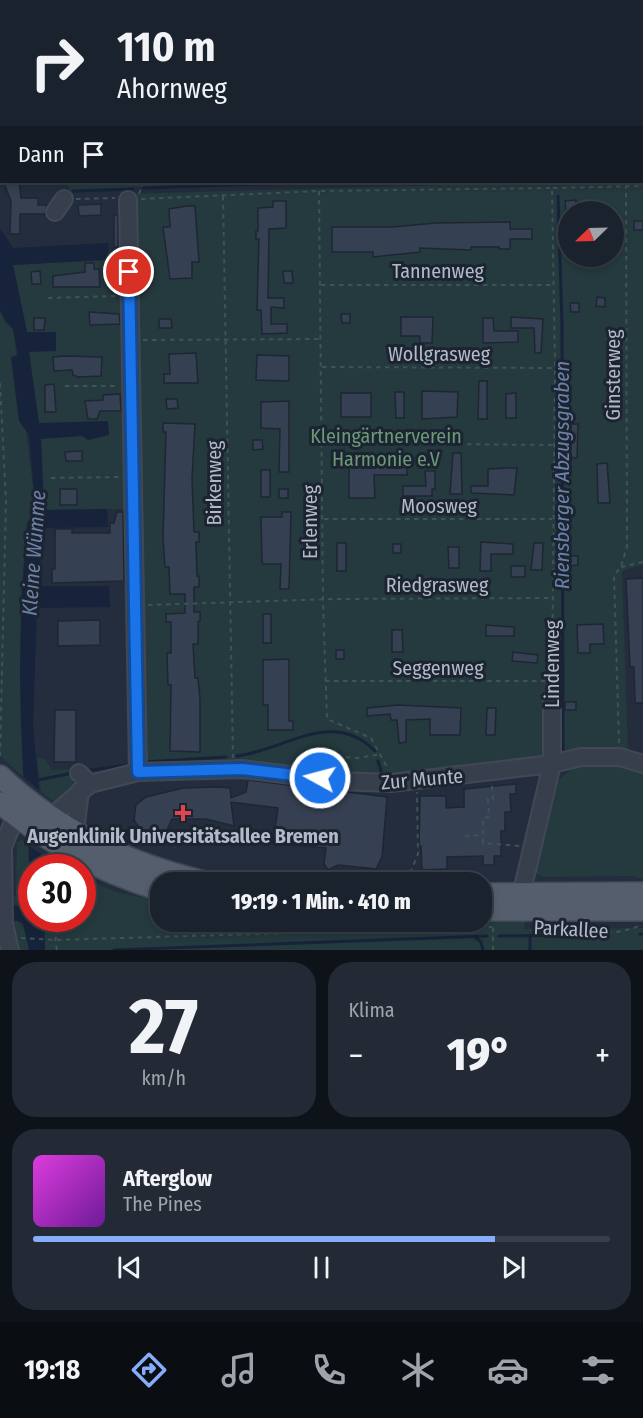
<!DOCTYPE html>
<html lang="de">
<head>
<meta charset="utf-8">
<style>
  body { margin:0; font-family:"Fira Sans Condensed",sans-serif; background:#232a36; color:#f1f3f6; height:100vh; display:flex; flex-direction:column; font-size:22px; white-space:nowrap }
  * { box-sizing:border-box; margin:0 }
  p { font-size:20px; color:#9fa4aa }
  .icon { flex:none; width:33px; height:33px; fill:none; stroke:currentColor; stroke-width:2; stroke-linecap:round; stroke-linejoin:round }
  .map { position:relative; height:950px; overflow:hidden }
  .panel { display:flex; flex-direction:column; gap:12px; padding:12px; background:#0e1319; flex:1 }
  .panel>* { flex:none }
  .banner { position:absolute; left:0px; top:0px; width:644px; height:183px; box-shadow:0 3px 9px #0003,0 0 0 2px #383f4a; background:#1a222e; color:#f1f3f6; overflow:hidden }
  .needle { width:39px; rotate:247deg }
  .buttons { position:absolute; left:558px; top:201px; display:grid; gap:12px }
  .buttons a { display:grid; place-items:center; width:66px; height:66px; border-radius:50%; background:#1a222e; box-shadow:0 3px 9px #0003,0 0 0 2px #383f4a; font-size:30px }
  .speed { position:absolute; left:18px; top:854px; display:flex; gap:12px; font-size:30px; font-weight:700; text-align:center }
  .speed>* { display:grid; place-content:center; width:78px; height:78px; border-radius:50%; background:#1a222e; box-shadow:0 3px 9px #0003,0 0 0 2px #383f4a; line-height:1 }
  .speed .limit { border:9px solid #d22; background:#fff; color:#111 }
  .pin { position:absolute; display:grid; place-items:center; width:51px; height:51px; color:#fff; margin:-26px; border:3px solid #fff; border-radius:50%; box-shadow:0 2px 6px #0007 }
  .me { position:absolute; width:66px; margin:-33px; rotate:277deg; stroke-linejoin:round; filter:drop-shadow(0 0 4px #0008) }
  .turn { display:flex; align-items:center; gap:21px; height:126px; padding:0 18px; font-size:27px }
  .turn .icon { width:78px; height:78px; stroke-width:2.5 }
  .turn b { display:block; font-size:42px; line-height:51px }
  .then { display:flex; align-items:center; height:57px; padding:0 18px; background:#0003; gap:12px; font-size:22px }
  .big { font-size:45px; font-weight:800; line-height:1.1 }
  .panel .tile { flex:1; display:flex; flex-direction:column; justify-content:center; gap:9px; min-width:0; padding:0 21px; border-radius:24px; background:#232a36 }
  .panel .dial { align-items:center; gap:0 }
  .dial b { font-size:78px; line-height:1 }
  .song { display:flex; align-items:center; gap:18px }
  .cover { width:72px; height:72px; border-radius:9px; background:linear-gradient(135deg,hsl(300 70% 55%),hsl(280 70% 35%)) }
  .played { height:6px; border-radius:3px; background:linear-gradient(90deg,#86adf9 80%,#383f4a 80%) }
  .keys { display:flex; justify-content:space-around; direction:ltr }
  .heat { display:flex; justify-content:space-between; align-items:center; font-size:33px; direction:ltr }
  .panel .tiles { flex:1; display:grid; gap:12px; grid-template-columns:1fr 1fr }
  .tile:last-child { grid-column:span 2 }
  .trip { position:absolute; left:150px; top:872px; width:342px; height:60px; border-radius:24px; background:#1a222e; box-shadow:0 3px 9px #0003,0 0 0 2px #383f4a; font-weight:800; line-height:60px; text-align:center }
  .tab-bar { display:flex; height:96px; justify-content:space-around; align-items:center; background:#0a0e12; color:#9fa4aa }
  .tab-bar .icon { width:42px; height:42px }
  .tab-bar .on { color:#86adf9 }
  .tab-bar b { font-size:27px; color:#f1f3f6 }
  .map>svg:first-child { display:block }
  .green { fill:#253a3e; fill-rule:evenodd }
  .water { fill:#16233a }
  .pier { fill:#232d3d }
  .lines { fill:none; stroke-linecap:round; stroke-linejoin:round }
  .stream { stroke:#16233a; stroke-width:3 }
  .building { fill:#354053; stroke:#1e2634; stroke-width:1.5 }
  .minor-casing { stroke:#404856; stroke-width:20 }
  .major-casing { stroke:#404856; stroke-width:24 }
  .path { stroke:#3e5356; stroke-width:2; stroke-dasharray:4.5 4.5; stroke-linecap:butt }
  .minor { stroke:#373f4d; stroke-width:16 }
  .major { stroke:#555e6d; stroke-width:21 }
  .route-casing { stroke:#114b97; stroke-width:15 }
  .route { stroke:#1a73e8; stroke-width:10 }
  .health-dot { fill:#e0444e; stroke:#1c2431; stroke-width:2 }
  .labels { text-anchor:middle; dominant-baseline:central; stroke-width:6; stroke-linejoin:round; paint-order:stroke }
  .street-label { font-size:20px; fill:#b2bac8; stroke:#1c2431 }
  .park-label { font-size:20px; fill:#699976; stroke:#1c2431 }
  .poi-label { font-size:20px; font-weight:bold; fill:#b2bac8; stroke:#1c2431 }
  .water-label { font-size:21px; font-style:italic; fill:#6b82a8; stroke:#1c2431 }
</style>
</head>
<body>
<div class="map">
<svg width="643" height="950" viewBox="0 0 643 950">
  <rect width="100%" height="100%" fill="#232d3d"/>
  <!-- green -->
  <g class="green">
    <path d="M 530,0 L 643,0 L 643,565 L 626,569 L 622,572 L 628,751 L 565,754 L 447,775 L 384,775 L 302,769 L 224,759 L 143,765 L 127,509 L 44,510 L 41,439 L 29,352 L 56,332 L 27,332 L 13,265 L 104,260 L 109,251 L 125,250 L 122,194 L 552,182 L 642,182 L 642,2 ZM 568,212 L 614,212 L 614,256 L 568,256 Z"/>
    <polygon points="67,182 234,182 70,191"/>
    <polygon points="0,310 5,321 13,329 34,494 33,514 27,524 26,568 21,586 23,777 0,756"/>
    <polygon points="37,758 46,760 52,770 72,769 73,794 57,804 41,792"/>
    <polygon points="616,762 643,770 643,879 632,876 544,877 534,873 555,783 573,768"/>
    <path d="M 22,840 L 29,846 C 28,862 34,896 20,907 L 14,904 L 13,899 L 16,895 L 17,842 Z"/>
    <polygon points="83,878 116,892 160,901 160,921 482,921 482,915 526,915 524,929 643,928 643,950 45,950 44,918 82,918"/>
    <polygon points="14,921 18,921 26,929 29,950 16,950"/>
  </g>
  <!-- water -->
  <path class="water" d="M 0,228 L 13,248 L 108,243 L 109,251 L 104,260 L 13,265 L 27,332 L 56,332 L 56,351 L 29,352 L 39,423 L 108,421 L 109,435 L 88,440 L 82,436 L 41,439 L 44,510 L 107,509 L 108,527 L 43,528 L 38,586 L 109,586 L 110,607 L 37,608 L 33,725 L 46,864 L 46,867 L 32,867 L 32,918 L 44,918 L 45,950 L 29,950 L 23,924 L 18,921 L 0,919 L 0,904 L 20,906 C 35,895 27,827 26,808 C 18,714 18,618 27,524 L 33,514 L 34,494 L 29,435 L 19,421 L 11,357 L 18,355 L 13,329 L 5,321 L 0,310 Z"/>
  <!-- pier -->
  <polygon class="pier" points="20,774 45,795 49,859 26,844"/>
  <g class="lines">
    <!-- stream -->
    <g class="stream">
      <polyline points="570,2 571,0"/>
      <polyline points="554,182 557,184"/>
      <polyline points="144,188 315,182"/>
      <polyline points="73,191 133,189"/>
      <polyline points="558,196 562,324 563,751 559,752"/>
      <path d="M 237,756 C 283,751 333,707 375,751"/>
      <polyline points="378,761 382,774"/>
      <polyline points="144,762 226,757"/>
      <polyline points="85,771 127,765"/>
      <polyline points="396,774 404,773"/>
      <polyline points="38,780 73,773"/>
      <polyline points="640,934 643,934"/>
      <polyline points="530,935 530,950"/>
      <polyline points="499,936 580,935"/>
      <polyline points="475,937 481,942 483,950"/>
      <polyline points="114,950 487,936"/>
    </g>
  </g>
  <!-- building -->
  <g class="building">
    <polygon points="19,182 21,198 38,198 38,205 47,205 45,214 20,214 20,234 10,234 11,201 4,183"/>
    <polygon points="576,200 576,211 566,211 565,201"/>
    <polygon points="273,201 286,201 286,228 269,229 268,298 284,298 284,308 271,307 271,324 287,324 287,333 262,334 261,310 257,310 259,239 256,239 256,231 258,231 258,208 273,207"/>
    <polygon points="101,204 101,215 79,216 78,205"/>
    <polygon points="187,206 195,206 199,262 192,262 192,278 170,279 163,227 170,227 169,209"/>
    <rect x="114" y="215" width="4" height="32"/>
    <rect x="634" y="221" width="9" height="9"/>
    <polygon points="510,222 510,229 532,229 532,239 510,239 510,249 499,249 499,247 471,247 471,250 420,248 420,252 373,257 373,252 332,252 332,227 392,227 436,223"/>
    <polygon points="85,263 94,263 94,269 99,269 100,287 53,287 53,276 85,272"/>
    <polygon points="40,271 41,284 32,284 31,272"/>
    <polygon points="283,271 292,271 293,283 284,283"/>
    <polygon points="597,297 605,298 605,307 596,306"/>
    <polygon points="570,303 579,303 579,312 571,312"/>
    <polygon points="89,312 119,314 120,324 90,325"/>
    <polygon points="341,314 350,314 350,323 342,323"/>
    <polygon points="401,317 433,317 432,343 420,343 420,336 401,336"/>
    <polygon points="511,317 543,319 541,353 535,353 534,328 511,328"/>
    <polygon points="34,318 45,318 44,330 34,330"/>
    <polygon points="483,318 493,318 494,331 518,331 518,342 483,343"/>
    <polygon points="162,319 171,319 172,328 159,328 159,320"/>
    <polygon points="196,353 198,383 164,383 164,374 170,374 169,354"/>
    <polygon points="257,355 289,356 289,381 256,380"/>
    <polygon points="65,356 102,357 101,376 78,377 73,375 72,370 54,371 53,357"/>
    <polygon points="479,381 487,381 487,419 478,419"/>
    <polygon points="54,384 56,412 45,412 45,385"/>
    <polygon points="422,391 458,392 457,417 422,419"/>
    <polygon points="395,392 404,392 404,418 396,418"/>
    <rect x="341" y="393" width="30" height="24"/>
    <polygon points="516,393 516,418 506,418 506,394"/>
    <polygon points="120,394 121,411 100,411 97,419 88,419 85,401 103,400 103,395"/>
    <polygon points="166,399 177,399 178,408 167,409"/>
    <polygon points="289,401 289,472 279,472 280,429 261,428 261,402"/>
    <polygon points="163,423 195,424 192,479 194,532 199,532 199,542 196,542 197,576 199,576 199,587 194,587 194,612 200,612 200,621 198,622 198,644 193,644 195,678 198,678 200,699 200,752 170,751 171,685 168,685 167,653 171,653 171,622 166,622 166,614 185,613 185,594 170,594 169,567 165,567 163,537 166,432 163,432"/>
    <polygon points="570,424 578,424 577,458 568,457"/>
    <polygon points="253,440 262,440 263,449 253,450"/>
    <polygon points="82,451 82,461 66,461 65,452"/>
    <polygon points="453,453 461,453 462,494 450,494"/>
    <polygon points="607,463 610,503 598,503 597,464"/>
    <polygon points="371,466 407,467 407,475 374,475 375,498 349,498 349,467"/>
    <polygon points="508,468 517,468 514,495 471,493 471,486 488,486 488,469"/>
    <rect x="261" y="470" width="9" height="27"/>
    <polygon points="425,471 435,471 435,489 432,489 432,496 403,496 403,486 426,486"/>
    <rect x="60" y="489" width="17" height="16"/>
    <rect x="279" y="489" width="9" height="9"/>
    <polygon points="117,512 123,512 124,581 52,583 52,569 55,569 55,529 72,529 72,533 110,533 110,523 114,523"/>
    <polygon points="282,512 291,512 289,589 280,589 281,564 263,564 262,561 261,517 282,517"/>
    <polygon points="481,542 513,544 513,554 491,554 491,571 480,571"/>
    <rect x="337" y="543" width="9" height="28"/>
    <polygon points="534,543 543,543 542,570 531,570"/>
    <rect x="393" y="544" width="8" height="9"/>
    <polygon points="448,547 459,547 459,568 449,568"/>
    <polygon points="569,556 578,556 578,565 569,566"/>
    <rect x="511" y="566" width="14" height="11"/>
    <polygon points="643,578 643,703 635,703 634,667 630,667 626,579"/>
    <rect x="263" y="614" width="8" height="29"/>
    <polygon points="100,620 100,645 58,646 58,621"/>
    <polygon points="603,624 604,644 590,644 590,653 578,653 577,625"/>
    <polygon points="486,625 514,627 514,636 486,636"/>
    <polygon points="392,630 402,630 403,652 392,652"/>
    <rect x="336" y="650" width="8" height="9"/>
    <polygon points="513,652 538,655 537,663 512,661"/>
    <polygon points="289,659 289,721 293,721 293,730 268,730 268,705 263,705 263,660"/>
    <rect x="565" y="702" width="11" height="8"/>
    <polygon points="398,705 461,708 460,735 430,735 430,719 406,720 406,742 399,743 397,720 391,720 390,714 367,716 367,708"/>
    <polygon points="487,708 496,708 495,735 486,735"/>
    <polygon points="55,710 76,710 76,762 54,762"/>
    <polygon points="248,780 387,797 382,857 376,869 338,865 328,870 324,864 326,848 273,843 278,808 231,802 234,826 206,819 172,819 167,830 157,835 142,832 134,820 136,805 146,797 183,788 218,787 230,788 231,798 246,792"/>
    <polygon points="516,784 516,794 510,794 511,812 505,812 505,831 501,831 501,856 494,856 494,865 483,865 483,856 447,857 447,869 422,870 421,846 419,846 420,796 446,796 446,808 464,807 464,789"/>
  </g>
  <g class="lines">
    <defs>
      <g id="minor">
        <polyline points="337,0 361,2"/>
        <polyline points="166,2 166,0"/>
        <polyline points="414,2 414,0"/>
        <polyline points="513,2 513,0"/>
        <polyline points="128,200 138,772"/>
        <polyline points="55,212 64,199"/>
        <polyline points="79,773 90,784"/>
        <polyline points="51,817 90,784 138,772 242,769 340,781 391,783 552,764 581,757 620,757 643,764"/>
        <polyline points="75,832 80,791"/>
        <polyline points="519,904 552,764 552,701"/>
        <polyline points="10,950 4,924 3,847 20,805"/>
      </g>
      <g id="major">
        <path d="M 0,776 C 57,830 129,864 205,882"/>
        <path d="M 0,803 C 53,846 96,870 160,890"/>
        <polyline points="482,894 643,893"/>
        <polyline points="482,910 643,910"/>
      </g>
    </defs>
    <!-- minor casing -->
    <use href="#minor" class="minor-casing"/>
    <!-- major casing -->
    <use href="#major" class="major-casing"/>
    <!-- path -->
    <g class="path">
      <polyline points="43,0 43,2"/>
      <polyline points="626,2 626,0"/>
      <polyline points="553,188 643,186"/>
      <polyline points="319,191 323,601 327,719 371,738 388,769"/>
      <polyline points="139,194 143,182"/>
      <polyline points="223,196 233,758"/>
      <polyline points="76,199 115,198"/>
      <polyline points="141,199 319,191 552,188 555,368 552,689"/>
      <polyline points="321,285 554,285"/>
      <polyline points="48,298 117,296"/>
      <polyline points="143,340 321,339"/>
      <polyline points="322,367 555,368"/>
      <polyline points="0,383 6,501 0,756"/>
      <polyline points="65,386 117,386"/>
      <polyline points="323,443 554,445"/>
      <polyline points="51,478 120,477"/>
      <polyline points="324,519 552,519"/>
      <polyline points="621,567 643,562"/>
      <polyline points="148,605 333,599 553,598"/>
      <polyline points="325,681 550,681"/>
      <polyline points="619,743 614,575 621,567 627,546 626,182"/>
      <polyline points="310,755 358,758 381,754"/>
      <polyline points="492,786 493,799 488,799 489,817 483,818 483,843 520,846"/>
      <polyline points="166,831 175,847"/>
      <polyline points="465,836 483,835"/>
      <polyline points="411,882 411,871 418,854 417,792"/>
      <polyline points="180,921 195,936"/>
      <path d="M 572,927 C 591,936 620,934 639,926"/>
      <polyline points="21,938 55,940 492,927"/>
      <polyline points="57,950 55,940 65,918"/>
      <polyline points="493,950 493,927"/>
    </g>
    <!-- minor -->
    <use href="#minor" class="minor"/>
    <!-- major -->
    <use href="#major" class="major"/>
  </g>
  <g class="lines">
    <defs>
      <polyline id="route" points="129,272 138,772 242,769 320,778"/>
    </defs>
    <!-- route casing -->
    <use href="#route" class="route-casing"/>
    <!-- route -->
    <use href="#route" class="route"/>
  </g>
  <!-- markers -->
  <path class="health-dot" d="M180 804h6v6h6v6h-6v6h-6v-6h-6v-6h6z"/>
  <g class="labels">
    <!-- street labels -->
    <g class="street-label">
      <text x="438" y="271">Tannenweg</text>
      <text x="439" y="354">Wollgrasweg</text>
      <text transform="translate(613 375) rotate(-90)">Ginsterweg</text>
      <text transform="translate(214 483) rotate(-90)">Birkenweg</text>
      <text x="439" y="506">Moosweg</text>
      <text transform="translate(310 522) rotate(-90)">Erlenweg</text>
      <text x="437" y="585">Riedgrasweg</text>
      <text transform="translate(552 664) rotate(-90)">Lindenweg</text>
      <text x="438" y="668">Seggenweg</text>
      <text transform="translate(422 779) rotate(-5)">Zur Munte</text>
      <text transform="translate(571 929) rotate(3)">Parkallee</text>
    </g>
    <!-- park labels -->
    <g class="park-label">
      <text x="386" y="436">Kleingärtnerverein<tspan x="386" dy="23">Harmonie e.V</tspan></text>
    </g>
    <!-- poi labels -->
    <g class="poi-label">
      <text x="183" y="836">Augenklinik Universitätsallee Bremen</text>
    </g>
    <!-- water labels -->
    <g class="water-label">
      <text transform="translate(562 475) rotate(-90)">Riensberger Abzugsgraben</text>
      <text transform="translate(34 553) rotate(-86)">Kleine Wümme</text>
    </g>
  </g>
</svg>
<div class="buttons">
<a><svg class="needle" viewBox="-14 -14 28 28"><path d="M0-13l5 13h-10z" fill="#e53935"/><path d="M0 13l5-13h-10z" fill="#9fa4aa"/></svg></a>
</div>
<div class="speed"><div class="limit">30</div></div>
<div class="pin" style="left:129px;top:272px;background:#d93025"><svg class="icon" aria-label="arrive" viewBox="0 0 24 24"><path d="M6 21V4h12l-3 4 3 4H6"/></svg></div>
<svg class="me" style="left:320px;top:778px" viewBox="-20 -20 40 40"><circle r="17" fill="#1a73e8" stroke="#fff" stroke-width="3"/><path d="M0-11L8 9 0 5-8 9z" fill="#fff"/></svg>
<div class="trip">19:19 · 1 Min. · 410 m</div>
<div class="banner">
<div class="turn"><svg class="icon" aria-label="right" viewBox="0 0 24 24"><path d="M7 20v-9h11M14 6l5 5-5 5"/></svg><div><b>110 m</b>Ahornweg</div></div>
<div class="then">Dann<svg class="icon" aria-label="arrive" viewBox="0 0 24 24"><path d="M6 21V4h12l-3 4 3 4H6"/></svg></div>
</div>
</div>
<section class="panel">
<div class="tiles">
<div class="tile dial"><b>27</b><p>km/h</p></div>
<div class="tile"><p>Klima</p>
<div class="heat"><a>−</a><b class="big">19°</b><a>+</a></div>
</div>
<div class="tile">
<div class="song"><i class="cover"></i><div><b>Afterglow</b><p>The Pines</p></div></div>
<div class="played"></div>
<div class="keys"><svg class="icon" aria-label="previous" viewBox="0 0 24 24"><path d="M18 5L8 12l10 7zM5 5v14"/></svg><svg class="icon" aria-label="pause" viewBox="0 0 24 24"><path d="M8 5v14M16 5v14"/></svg><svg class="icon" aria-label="next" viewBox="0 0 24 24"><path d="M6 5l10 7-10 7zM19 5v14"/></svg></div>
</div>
</div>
</section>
<nav class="tab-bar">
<b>19:18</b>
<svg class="icon on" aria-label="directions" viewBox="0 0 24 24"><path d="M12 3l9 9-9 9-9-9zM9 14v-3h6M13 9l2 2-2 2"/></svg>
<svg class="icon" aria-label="music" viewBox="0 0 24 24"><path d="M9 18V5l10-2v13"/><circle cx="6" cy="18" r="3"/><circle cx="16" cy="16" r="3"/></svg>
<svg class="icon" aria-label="phone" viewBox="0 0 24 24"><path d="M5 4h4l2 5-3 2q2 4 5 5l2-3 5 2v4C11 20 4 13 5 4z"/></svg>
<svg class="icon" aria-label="climate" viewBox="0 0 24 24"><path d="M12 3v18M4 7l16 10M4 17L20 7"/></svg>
<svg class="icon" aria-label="car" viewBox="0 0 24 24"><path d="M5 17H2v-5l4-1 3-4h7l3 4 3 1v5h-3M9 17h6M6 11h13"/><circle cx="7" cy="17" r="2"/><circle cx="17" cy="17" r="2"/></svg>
<svg class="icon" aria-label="filters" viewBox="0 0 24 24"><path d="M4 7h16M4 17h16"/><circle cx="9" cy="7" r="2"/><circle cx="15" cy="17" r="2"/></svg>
</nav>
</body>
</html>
